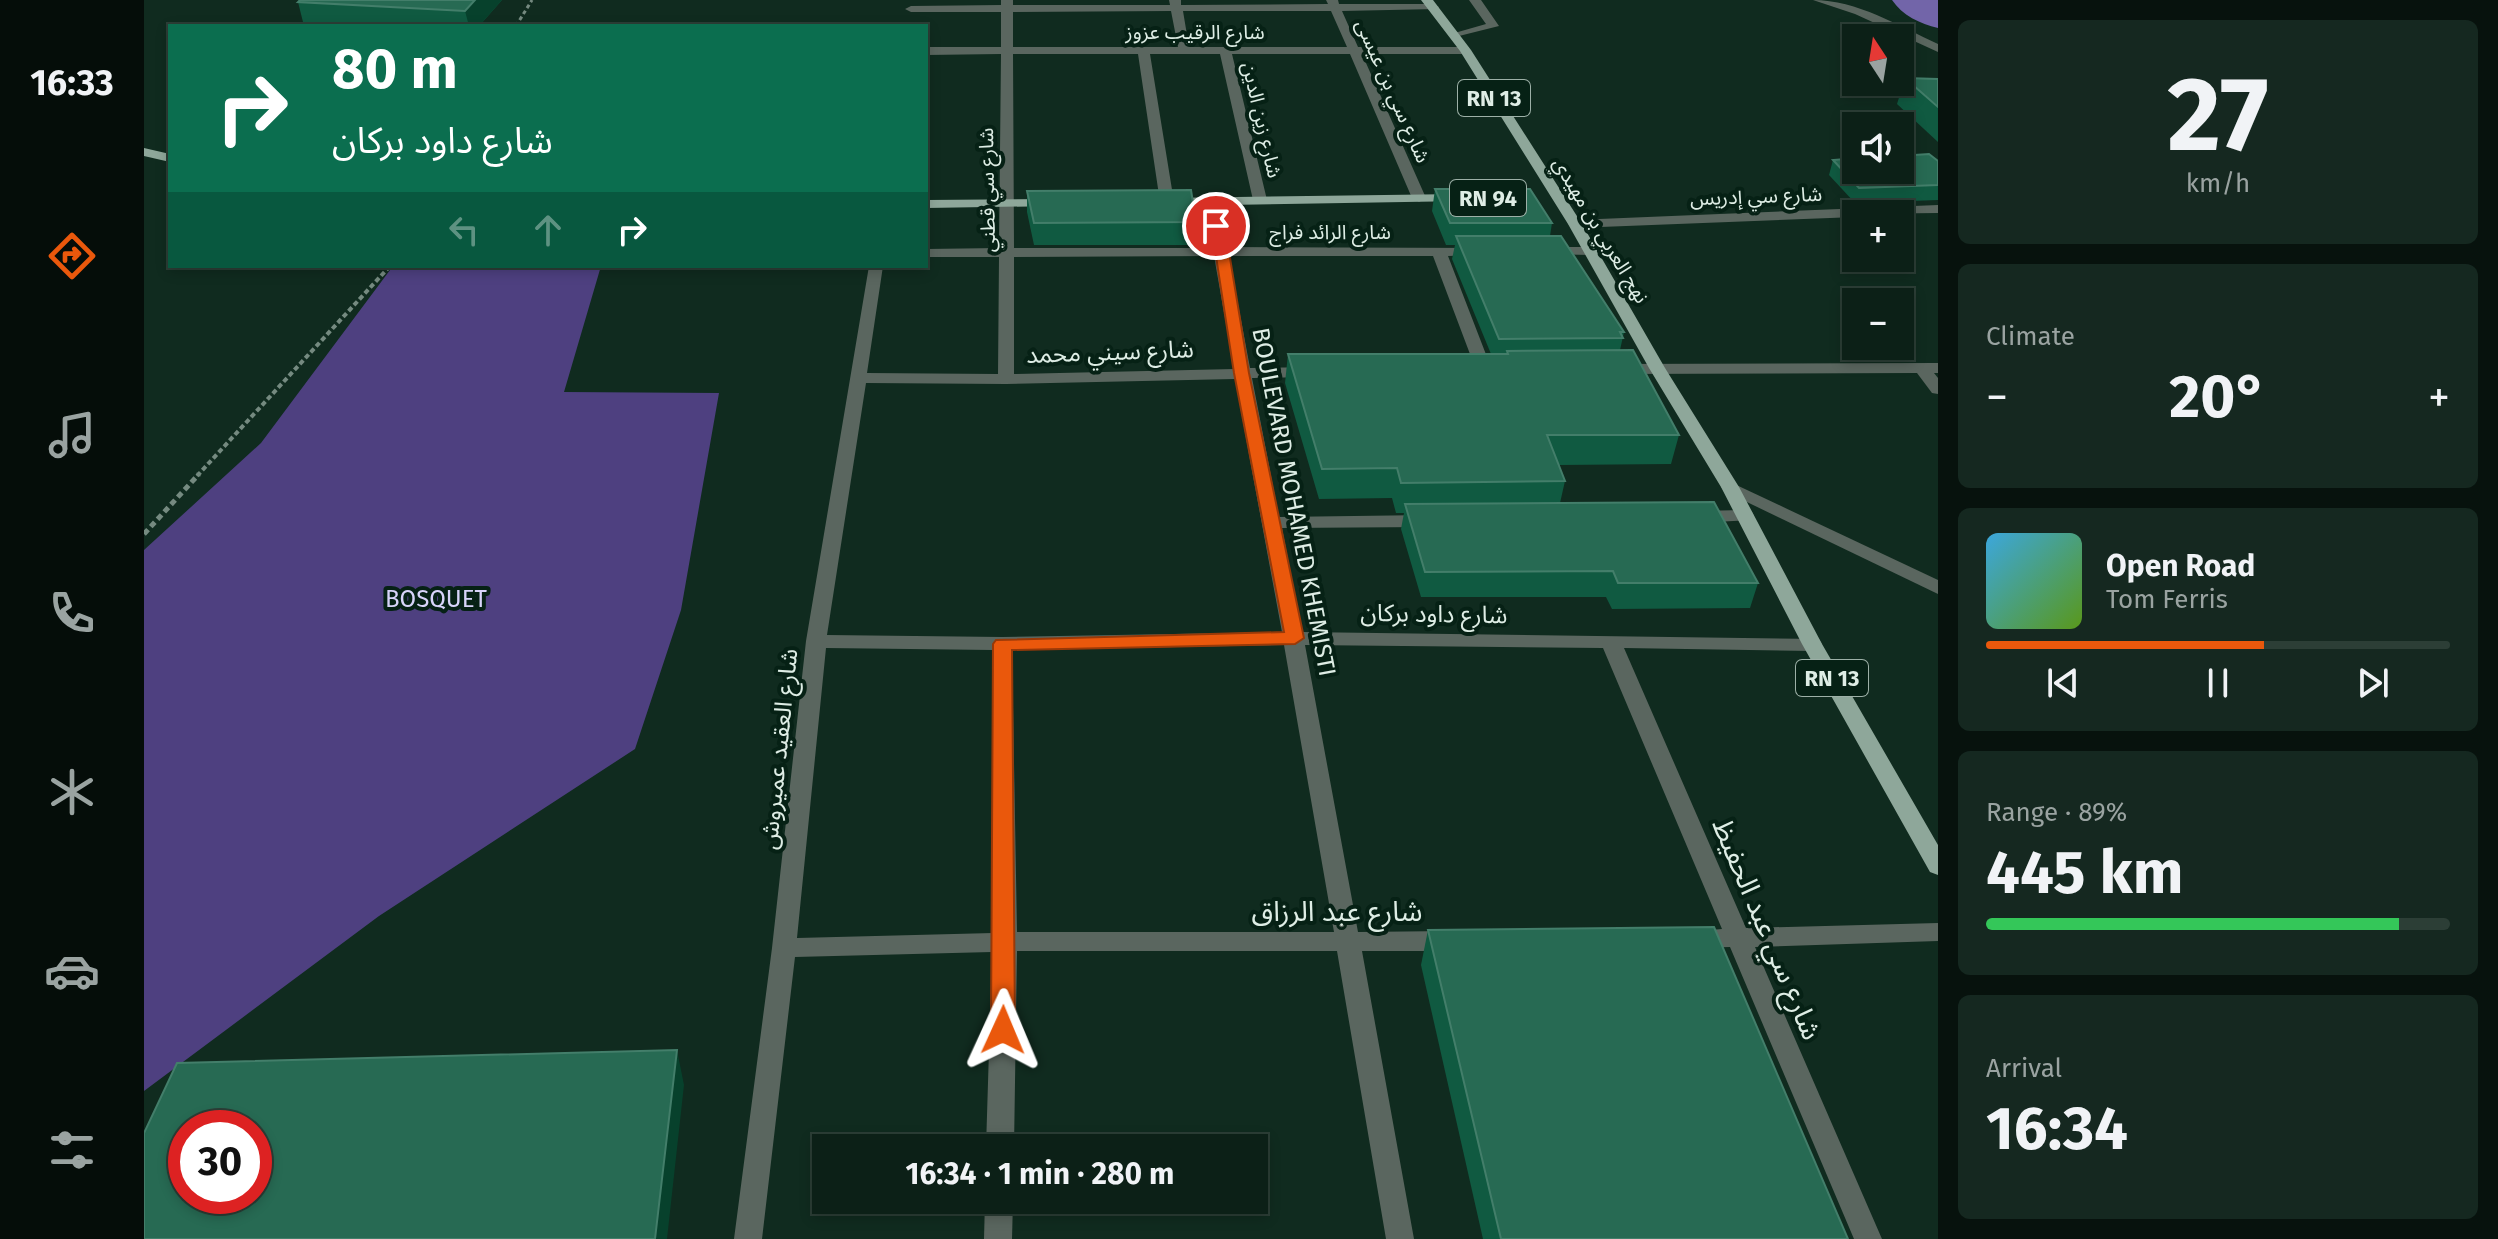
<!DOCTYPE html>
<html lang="en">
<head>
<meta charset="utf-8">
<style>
  body { margin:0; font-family:"Fira Sans","Noto Sans Arabic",sans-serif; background:#152820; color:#f1f3f6; height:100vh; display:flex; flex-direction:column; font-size:30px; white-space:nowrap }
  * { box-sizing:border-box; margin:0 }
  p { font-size:26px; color:#9aa3a1 }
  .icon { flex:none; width:44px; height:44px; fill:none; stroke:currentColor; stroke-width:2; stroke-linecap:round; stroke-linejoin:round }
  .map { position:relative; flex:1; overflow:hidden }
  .side { display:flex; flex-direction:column; gap:20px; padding:20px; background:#07120d; width:560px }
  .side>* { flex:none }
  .top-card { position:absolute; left:24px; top:24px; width:760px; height:244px; border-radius:0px; box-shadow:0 4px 12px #0003,0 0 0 2px #2c3e36; background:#0b6e4f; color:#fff; overflow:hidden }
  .needle { width:52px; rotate:348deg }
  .buttons { position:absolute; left:1698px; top:24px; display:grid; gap:16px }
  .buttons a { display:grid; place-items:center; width:72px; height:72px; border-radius:0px; background:#0c2017; box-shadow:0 4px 12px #0003,0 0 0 2px #2c3e36; font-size:40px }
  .speed { position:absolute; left:24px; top:1110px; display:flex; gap:16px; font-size:40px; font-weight:700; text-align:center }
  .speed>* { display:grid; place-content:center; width:104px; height:104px; border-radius:50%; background:#0c2017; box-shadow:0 4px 12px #0003,0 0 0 2px #2c3e36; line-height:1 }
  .speed .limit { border:12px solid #d22; background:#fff; color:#111 }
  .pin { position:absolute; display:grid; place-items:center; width:68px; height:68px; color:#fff; margin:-34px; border:4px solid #fff; border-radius:50%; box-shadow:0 2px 8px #0007 }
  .me { position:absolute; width:88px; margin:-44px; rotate:1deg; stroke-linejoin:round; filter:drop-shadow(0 0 6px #0008) }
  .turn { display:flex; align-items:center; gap:28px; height:168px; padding:0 32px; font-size:36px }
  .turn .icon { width:104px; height:104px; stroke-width:2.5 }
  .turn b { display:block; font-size:56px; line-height:68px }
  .lanes { display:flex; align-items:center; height:76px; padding:0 32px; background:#0003; justify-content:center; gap:40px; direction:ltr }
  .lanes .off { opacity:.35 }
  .big { font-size:60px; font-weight:700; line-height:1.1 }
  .side .card { flex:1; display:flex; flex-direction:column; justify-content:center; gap:12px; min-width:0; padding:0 28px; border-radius:12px; background:#152820 }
  .side .dial { align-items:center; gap:0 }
  .dial b { font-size:104px; line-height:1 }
  .song { display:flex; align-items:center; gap:24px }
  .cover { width:96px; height:96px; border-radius:12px; background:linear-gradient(135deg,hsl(200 70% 55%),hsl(90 70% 35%)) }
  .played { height:8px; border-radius:4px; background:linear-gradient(90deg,#ea580c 60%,#2c3e36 60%) }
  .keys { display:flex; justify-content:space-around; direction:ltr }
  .heat { display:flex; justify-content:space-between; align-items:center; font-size:44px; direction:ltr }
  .charge { height:12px; border-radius:6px; background:linear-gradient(90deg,#34c759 89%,#2c3e36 0) }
  .trip { position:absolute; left:668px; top:1134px; width:456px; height:80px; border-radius:0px; background:#0c2017; box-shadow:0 4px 12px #0003,0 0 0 2px #2c3e36; font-weight:700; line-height:80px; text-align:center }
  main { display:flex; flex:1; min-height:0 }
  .tab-bar { display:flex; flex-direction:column; width:144px; justify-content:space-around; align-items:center; background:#050d09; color:#9aa3a1 }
  .tab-bar .icon { width:56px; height:56px }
  .tab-bar .on { color:#ea580c }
  .tab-bar b { font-size:36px; color:#f1f3f6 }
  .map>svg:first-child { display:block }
  .forest { fill:#4e4080 }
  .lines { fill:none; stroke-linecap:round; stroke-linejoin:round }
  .river { fill:#7265a9; fill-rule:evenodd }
  .path-far2 { stroke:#758a80; stroke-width:3; stroke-dasharray:4 3; stroke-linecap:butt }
  .path-far1 { stroke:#758a80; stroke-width:4; stroke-dasharray:5 3; stroke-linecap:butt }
  .path { stroke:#758a80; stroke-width:5; stroke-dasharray:6 4; stroke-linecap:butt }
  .minor { fill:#5a665f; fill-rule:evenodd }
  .primary { fill:#8ea79a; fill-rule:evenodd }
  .wall { fill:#105a41 }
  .shaded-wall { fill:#07412c }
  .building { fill:#276a53; stroke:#437e6a; stroke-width:2; fill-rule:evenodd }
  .route { fill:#ea580c; stroke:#983908; stroke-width:2 }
  .labels { text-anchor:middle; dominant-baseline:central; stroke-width:8; stroke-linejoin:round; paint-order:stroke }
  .far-street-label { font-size:20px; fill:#deede5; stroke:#062115 }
  .shield { fill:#062115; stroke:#9db0a7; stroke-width:2 }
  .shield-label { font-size:22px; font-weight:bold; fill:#deede5 }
  .street-label { font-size:24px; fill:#deede5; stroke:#062115 }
  .park-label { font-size:24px; fill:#d8d4fa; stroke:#062115 }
  .near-street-label { font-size:28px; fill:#deede5; stroke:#062115 }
</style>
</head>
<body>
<main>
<nav class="tab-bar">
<b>16:33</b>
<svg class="icon on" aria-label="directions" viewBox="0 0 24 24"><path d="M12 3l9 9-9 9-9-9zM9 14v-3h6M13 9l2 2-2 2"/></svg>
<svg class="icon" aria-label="music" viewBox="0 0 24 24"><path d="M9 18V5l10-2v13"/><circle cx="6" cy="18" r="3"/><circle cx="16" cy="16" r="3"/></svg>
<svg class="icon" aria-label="phone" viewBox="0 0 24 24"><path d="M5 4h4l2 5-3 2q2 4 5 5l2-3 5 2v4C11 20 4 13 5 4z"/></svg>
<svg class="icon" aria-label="climate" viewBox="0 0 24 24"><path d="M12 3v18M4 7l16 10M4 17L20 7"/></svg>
<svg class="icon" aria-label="car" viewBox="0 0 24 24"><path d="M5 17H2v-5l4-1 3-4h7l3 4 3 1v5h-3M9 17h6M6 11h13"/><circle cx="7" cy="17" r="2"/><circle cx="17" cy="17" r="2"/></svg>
<svg class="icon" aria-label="filters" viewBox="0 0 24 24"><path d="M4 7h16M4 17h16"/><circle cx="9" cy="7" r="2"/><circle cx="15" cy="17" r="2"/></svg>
</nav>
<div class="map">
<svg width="1794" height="1239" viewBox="0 0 1794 1239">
  <rect width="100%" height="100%" fill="#102b1f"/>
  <!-- forest -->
  <polygon class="forest" points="249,266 457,266 420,392 575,393 537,610 491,749 235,916 0,1091 0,550 117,443"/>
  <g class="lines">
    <!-- river -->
    <path class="river" d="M 1748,0 L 1794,0 L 1794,28 C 1776,24 1758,15 1748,0 Z"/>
    <!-- path-far2 -->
    <polyline class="path-far2" points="372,26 388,0"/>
    <!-- path-far1 -->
    <polyline class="path-far1" points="53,476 246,266"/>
    <!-- path -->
    <polyline class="path" points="0,534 55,474"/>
    <!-- minor -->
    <g class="minor">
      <path d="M 857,0 L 869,0 L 869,5 L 1026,5 L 1025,0 L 1037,0 L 1037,5 L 1184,4 L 1182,0 L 1194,0 L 1195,4 L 1289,4 L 1295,7 L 1293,9 L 1198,11 L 1214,47 L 1325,47 L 1325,53 L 1321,54 L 1218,54 L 1282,198 L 1275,202 L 1268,198 L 1206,54 L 1088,54 L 1123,200 L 1116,204 L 1109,200 L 1076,54 L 1006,54 L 1030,202 L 1023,206 L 1016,202 L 994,54 L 869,54 L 870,248 L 1069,248 L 1058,201 L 1065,197 L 1072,201 L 1083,247 L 1340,248 L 1342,251 L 1335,255 L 1304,256 L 1348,370 L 1340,375 L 1332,370 L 1289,256 L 1085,256 L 1106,368 L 1168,367 L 1176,372 L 1168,377 L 1108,378 L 1135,517 L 1284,515 L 1293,521 L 1284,527 L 1138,528 L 1158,632 L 1675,639 L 1678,644 L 1668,651 L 1480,648 L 1602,928 L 1794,923 L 1794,941 L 1611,947 L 1738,1239 L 1710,1239 L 1586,947 L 1550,948 L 1541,946 L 1538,939 L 1541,932 L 1578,929 L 1459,648 L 1161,645 L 1214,932 L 1306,931 L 1315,934 L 1318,941 L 1315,948 L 1306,951 L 1218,951 L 1270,1239 L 1242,1239 L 1193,951 L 873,951 L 870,1148 L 842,1148 L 848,952 L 651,957 L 618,1239 L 590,1239 L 628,948 L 662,641 L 725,266 L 739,266 L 723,373 L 854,374 L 855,257 L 782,257 L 782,249 L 855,248 L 857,54 L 782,55 L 782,47 L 857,47 L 857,12 L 767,12 L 761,9 L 767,6 L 857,5 ZM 1027,11 L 1034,47 L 869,47 L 869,12 ZM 1039,11 L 1187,11 L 1203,47 L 1045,47 ZM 1070,256 L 1090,369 L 870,374 L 870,257 ZM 1091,379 L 1138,632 L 858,637 L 683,635 L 722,383 L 862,384 ZM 1140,645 L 1190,932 L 873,932 L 868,650 ZM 682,648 L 848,650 L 849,933 L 653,938 Z"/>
      <polygon points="1325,0 1337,0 1355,26 1307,38 1307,34 1342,24"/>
      <path d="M 1669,0 C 1713,0 1755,26 1794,44 L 1794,52 L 1711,14 Z"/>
      <polygon points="1794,205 1794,213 1712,214 1712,217 1431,228 1424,224 1431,220"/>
      <polygon points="1403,247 1447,247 1454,251 1447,255 1398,254 1396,251"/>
      <polygon points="1794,363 1794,373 1790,373 1794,378 1794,394 1788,393 1773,373 1472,374 1464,369 1472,364"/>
      <polygon points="1586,482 1794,580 1794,594 1580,491 1577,487"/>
      <polygon points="1601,510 1608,512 1610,516 1608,520 1552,523 1543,517 1552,511"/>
      <polygon points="841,1200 869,1200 868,1239 840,1239"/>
    </g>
    <!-- primary -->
    <g class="primary">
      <polygon points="1277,0 1289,0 1327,50 1438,224 1521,368 1595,487 1678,644 1794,845 1794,875 1786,872 1658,644 1577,487 1505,368 1424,224 1316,51"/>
      <polygon points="0,148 26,154 26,162 0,156"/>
      <polygon points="1316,194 1321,195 1321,201 1020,206 1013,202 1020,198"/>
      <polygon points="908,199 915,203 913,206 782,208 782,200"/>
    </g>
  </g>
  <!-- wall -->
  <g class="wall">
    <polygon points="358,0 335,26 160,26 154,2"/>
    <polygon points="1761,78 1794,79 1794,142 1753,104"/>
    <polygon points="1689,160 1794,161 1794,200 1711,203 1685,175"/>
    <polygon points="1291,189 1408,223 1406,236 1480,332 1476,350 1535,435 1527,464 1415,465 1421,481 1416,503 1614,583 1606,608 1468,609 1462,597 1277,597 1257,529 1260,513 1252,513 1248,498 1175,499 1141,383 1144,354 1347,354 1308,259 1311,245 1302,245 1288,211"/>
    <polygon points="883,191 1052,222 1050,245 890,245 883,212"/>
    <polygon points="1284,930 1704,1239 1339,1239 1277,965"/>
  </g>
  <!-- shaded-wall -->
  <g class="shaded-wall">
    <polygon points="331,0 358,0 335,26 325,26 321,11"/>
    <polygon points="533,1050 540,1085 523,1239 511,1239"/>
  </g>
  <!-- building -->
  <g class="building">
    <polygon points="156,0 331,0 321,11 154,2"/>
    <polygon points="1761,78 1794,79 1794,107"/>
    <polygon points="1785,154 1794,161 1794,185 1715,188 1689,160 1712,158 1712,170 1756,170 1756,156"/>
    <polygon points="1291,189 1386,189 1408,223 1306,223"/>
    <polygon points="1047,190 1052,222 890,223 883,191"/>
    <polygon points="1312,236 1417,236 1480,332 1476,332 1479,338 1355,339"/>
    <polygon points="1489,350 1535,435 1403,435 1421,481 1257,483 1253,468 1178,469 1144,354 1364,354 1363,351"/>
    <polygon points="1570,502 1614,583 1474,583 1469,571 1281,572 1261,504"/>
    <polygon points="1570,927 1704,1239 1357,1239 1284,930"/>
    <path d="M 533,1050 L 511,1239 L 0,1239 L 0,1133 L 33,1063 ZM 42,1128 L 110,1128 L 110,1196 L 42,1196 Z"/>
  </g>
  <!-- route -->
  <polygon class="route" points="1067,224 1078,226 1085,252 1105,373 1160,638 1151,644 868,650 871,1030 868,1037 859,1040 851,1037 847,1030 849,644 852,640 1140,632 1090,373"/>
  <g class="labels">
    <!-- far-street labels -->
    <g class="far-street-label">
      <text x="1051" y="32">شارع الرقيب عزوز</text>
      <text transform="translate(1249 91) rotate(66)">شارع سي بن عيسى</text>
      <text transform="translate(1118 120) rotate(77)">شارع زين الدين</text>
      <text transform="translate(843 190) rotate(-91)">شارع سي قطني</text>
      <text transform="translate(1612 196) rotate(-2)">شارع سي إدريس</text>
      <text transform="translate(1457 230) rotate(59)">نهج العربي بن مهيدي</text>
      <text x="1186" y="232">شارع الرائد فراج</text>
    </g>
    <!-- shield labels -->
    <g class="shield">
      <rect x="1314" y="80" width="72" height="36" rx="6"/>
      <rect x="1306" y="180" width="76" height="36" rx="6"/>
      <rect x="1652" y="660" width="72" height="36" rx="6"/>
    </g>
    <g class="shield-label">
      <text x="1350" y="98">RN 13</text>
      <text x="1344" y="198">RN 94</text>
      <text x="1688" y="678">RN 13</text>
    </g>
    <!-- street labels -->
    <g class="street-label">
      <text transform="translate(966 352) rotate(-2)">شارع سيني محمد</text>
      <text transform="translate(1150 502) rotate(79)">BOULEVARD MOHAMED KHEMISTI</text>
      <text transform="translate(1290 614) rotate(1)">شارع داود بركان</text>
      <text transform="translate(635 749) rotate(-84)">شارع العقيد عميروش</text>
    </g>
    <!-- park labels -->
    <g class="park-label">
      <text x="292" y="599">BOSQUET</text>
    </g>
    <!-- near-street labels -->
    <g class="near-street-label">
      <text x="1193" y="911">شارع عبد الرزاق</text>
      <text transform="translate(1623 929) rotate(67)">شارع سي عبد الحفيظ</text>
    </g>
  </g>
</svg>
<div class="buttons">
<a><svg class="needle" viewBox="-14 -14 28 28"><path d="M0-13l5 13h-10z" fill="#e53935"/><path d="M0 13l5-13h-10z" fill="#9aa3a1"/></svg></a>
<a><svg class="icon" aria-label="sound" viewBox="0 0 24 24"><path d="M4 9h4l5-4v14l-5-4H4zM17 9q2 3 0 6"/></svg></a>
<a>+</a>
<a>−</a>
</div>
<div class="speed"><div class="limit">30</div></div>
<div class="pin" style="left:1072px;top:226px;background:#d93025"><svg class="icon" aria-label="arrive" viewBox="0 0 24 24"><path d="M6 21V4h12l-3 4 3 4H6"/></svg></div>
<svg class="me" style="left:859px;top:1030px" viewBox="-20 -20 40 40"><path d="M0-17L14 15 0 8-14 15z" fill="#ea580c" stroke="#fff" stroke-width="4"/></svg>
<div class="trip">16:34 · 1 min · 280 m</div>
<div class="top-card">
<div class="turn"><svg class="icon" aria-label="right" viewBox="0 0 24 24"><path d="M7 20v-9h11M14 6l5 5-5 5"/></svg><div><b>80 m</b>شارع داود بركان</div></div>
<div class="lanes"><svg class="icon off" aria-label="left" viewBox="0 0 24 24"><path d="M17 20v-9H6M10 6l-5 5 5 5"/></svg><svg class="icon off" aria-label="ahead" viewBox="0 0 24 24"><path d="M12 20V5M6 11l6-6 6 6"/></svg><svg class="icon" aria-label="right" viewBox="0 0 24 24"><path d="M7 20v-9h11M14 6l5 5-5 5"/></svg></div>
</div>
</div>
<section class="side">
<div class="card dial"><b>27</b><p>km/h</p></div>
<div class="card"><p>Climate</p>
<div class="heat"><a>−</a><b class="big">20°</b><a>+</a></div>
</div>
<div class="card">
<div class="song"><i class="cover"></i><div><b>Open Road</b><p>Tom Ferris</p></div></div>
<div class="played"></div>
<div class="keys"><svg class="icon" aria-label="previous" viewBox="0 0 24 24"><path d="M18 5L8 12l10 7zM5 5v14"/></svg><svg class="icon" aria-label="pause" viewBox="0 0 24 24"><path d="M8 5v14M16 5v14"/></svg><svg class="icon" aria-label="next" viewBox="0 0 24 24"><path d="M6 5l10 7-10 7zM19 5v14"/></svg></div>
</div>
<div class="card"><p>Range · 89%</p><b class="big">445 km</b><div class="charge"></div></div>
<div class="card"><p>Arrival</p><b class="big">16:34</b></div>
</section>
</main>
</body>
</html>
